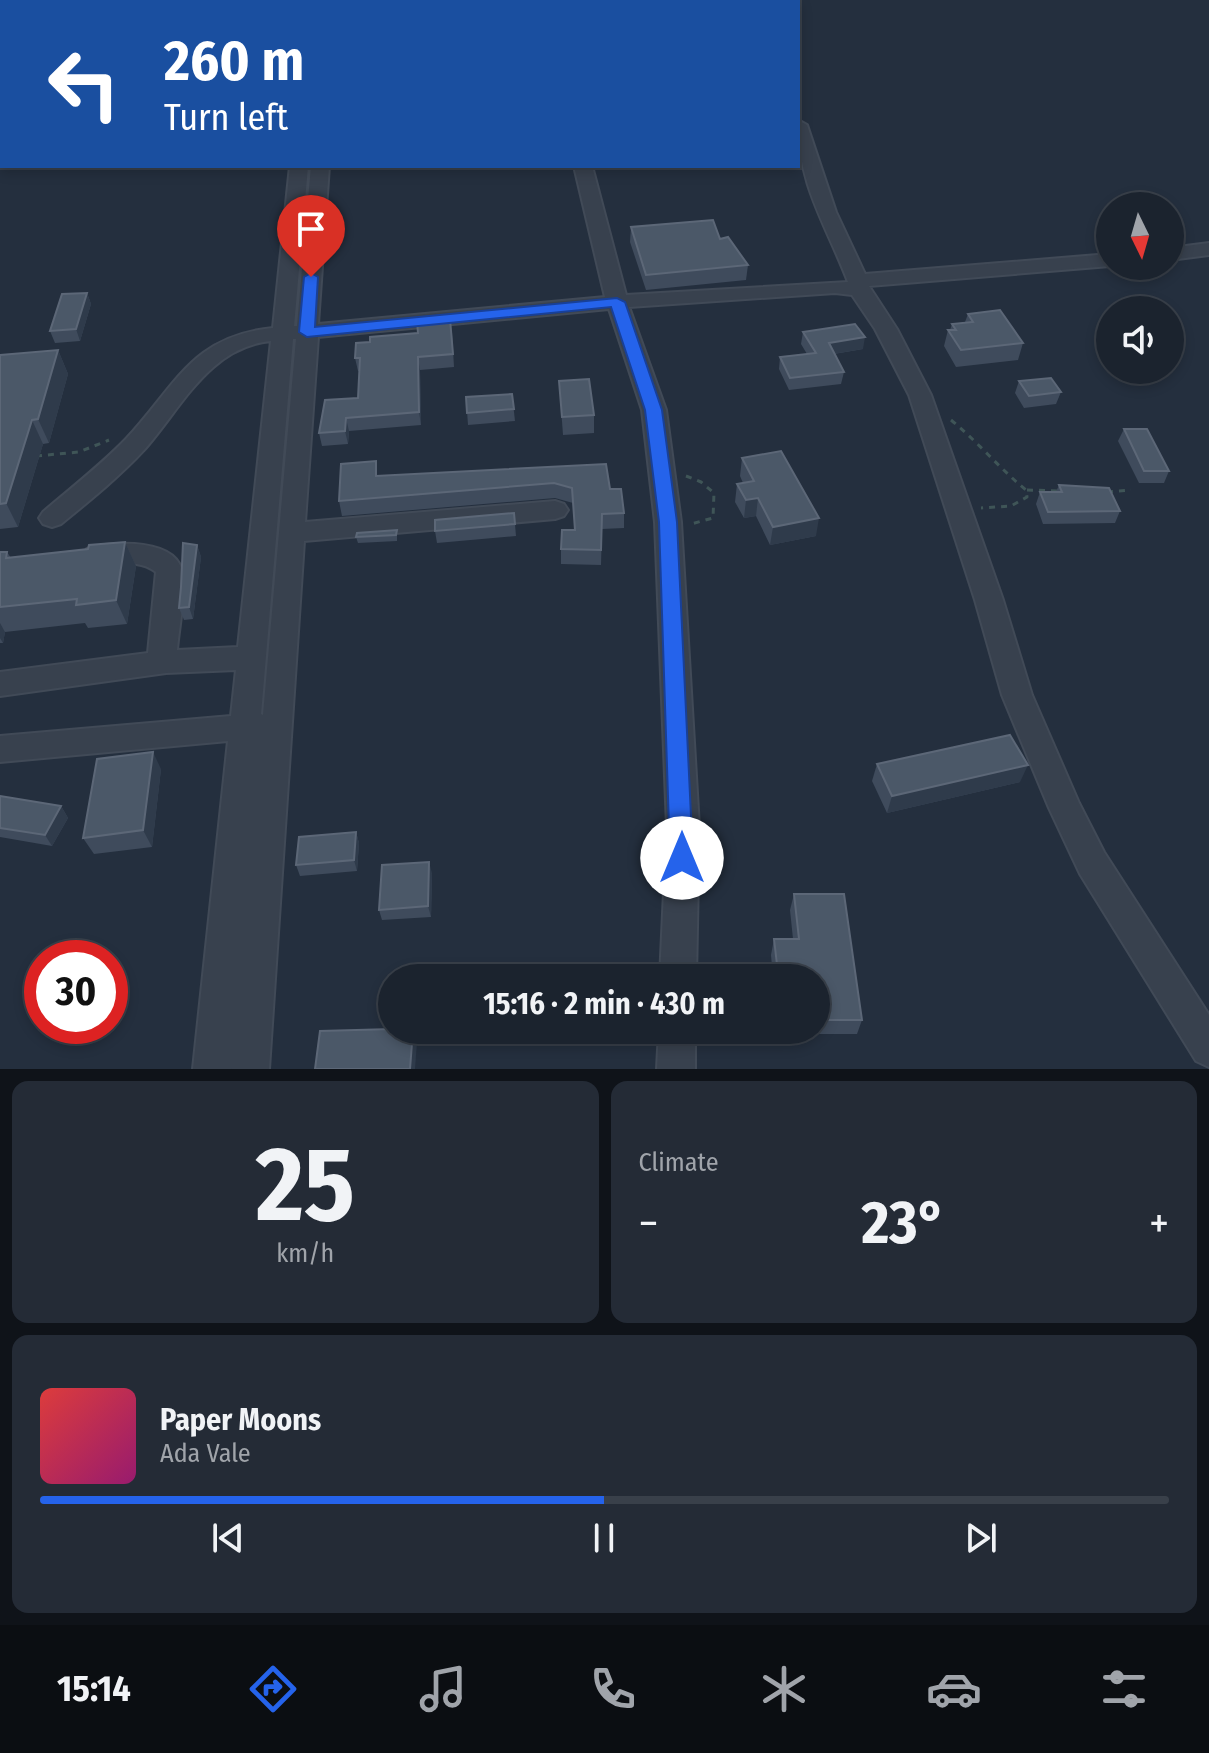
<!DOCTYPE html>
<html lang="en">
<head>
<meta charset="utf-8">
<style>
  body { margin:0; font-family:"Fira Sans Condensed",sans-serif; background:#242b36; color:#f1f3f6; height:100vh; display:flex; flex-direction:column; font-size:30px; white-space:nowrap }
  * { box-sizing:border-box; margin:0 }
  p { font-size:26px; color:#a0a4aa }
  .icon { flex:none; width:44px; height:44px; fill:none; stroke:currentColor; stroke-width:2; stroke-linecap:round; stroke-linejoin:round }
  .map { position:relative; height:1069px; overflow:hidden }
  .drawer { display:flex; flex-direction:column; gap:12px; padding:12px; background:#0f1319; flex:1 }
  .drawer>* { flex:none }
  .hud { position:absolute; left:0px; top:0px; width:800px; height:168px; box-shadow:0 4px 12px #0003,0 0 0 2px #39404a; background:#1a4fa0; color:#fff; overflow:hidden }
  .needle { width:52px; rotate:175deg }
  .fabs { position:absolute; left:1096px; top:192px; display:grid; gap:16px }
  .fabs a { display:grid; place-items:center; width:88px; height:88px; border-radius:50%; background:#1b232e; box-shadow:0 4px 12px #0003,0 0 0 2px #39404a; font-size:40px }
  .speed { position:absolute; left:24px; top:940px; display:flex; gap:16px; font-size:40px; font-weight:700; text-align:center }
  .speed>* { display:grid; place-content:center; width:104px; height:104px; border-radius:50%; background:#1b232e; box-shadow:0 4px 12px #0003,0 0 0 2px #39404a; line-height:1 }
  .speed .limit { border:12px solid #d22; background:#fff; color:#111 }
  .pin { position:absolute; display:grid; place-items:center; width:68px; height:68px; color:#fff; margin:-82px -34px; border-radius:50% 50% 50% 0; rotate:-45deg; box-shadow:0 0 8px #0007 }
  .pin .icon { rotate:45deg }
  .me { position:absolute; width:88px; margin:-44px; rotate:0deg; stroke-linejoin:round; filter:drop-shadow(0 0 6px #0008) }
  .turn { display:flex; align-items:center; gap:28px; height:168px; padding:0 32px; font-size:36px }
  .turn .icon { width:104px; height:104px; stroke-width:2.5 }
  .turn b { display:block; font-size:56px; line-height:68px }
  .big { font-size:60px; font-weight:700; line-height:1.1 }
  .drawer .tile { flex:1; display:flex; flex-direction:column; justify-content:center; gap:12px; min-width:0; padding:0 28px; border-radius:16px; background:#242b36 }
  .drawer .dial { align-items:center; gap:0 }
  .dial b { font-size:104px; line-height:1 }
  .song { display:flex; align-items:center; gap:24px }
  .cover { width:96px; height:96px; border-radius:12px; background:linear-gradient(135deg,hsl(0 70% 55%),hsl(320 70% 35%)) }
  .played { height:8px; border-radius:4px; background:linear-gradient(90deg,#2563eb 50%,#39404a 50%) }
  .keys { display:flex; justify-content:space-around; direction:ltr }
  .heat { display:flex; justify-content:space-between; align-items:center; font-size:44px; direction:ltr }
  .drawer .tiles { flex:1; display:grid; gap:12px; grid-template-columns:1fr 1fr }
  .tile:last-child { grid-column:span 2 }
  .trip { position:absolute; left:378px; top:964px; width:452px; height:80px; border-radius:40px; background:#1b232e; box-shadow:0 4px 12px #0003,0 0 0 2px #39404a; font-weight:700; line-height:80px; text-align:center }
  .dock { display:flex; height:128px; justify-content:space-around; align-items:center; background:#0b0e12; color:#a0a4aa }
  .dock .icon { width:56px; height:56px }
  .dock .current { color:#2563eb }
  .dock b { font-size:36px; color:#f1f3f6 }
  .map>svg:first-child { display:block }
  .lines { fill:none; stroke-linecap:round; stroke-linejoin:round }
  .minor-casing { stroke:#414a57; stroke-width:4 }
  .path { stroke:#3f5557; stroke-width:3; stroke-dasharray:6 6; stroke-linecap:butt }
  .minor { fill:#38414e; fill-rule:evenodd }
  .wall { fill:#3f4b5c }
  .shaded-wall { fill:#2f3b4b }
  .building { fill:#4b5868; stroke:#5c6777; stroke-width:2 }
  .route { fill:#2563eb; stroke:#184099; stroke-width:2 }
</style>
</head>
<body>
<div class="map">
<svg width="1209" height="1069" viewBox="0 0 1209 1069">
  <rect width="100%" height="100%" fill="#242f3e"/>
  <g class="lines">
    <defs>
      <g id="minor">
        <rect x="268" y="0" width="14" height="2"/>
        <rect x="309" y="0" width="14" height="2"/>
        <polygon points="534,0 548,0 549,2 535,2"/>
        <polygon points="716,0 731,0 732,2 717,2"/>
        <path d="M 798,120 L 807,125 L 836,212 L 865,274 L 1110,254 L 1110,266 L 869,286 L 897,329 L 931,395 L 1003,600 L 1032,695 L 1079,803 L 1104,852 L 1209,1015 L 1209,1067 L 1196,1061 L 1080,874 L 1049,808 L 1002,695 L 975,600 L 909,395 L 875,329 L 852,295 L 835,293 L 629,307 L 666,410 L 681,522 L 699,827 L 696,978 L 660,978 L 667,827 L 655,522 L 642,410 L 609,309 L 318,337 L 305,522 L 555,501 L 564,504 L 568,510 L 564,516 L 555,519 L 304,541 L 269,1069 L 231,1069 L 260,738 L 231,1069 L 193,1069 L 228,741 L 0,762 L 0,736 L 231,716 L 236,670 L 166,673 L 0,696 L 0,672 L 148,653 L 156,572 C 134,555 110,570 87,563 L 83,556 L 87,549 C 112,541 180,537 183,576 C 185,599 179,626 177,650 L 238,647 L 271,341 C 209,347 182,407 144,450 C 119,477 89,501 61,524 L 52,527 L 43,524 L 39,518 L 43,512 C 71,488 101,465 126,439 C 176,386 191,336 273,328 L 290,166 L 308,166 L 294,326 L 297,326 L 311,166 L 329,166 L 318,324 L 605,297 L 574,166 L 592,166 L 626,295 L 848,282 C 826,224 798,186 798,120 ZM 293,339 L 296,339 L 263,715 L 261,714 Z"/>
        <polygon points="1209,243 1209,255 1170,260 1170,248"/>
        <polygon points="659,1030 695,1030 695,1069 657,1069"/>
      </g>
    </defs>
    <!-- minor casing -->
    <use href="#minor" class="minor-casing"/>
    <!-- path -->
    <g class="path">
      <path d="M 951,420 C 978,442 999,468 1026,490 L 1027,497 L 1011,506 L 981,508"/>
      <polyline points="36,456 79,452 109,440"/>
      <polyline points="686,476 701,482 714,493 713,518 691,524"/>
      <polyline points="1027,490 1060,491"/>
      <polyline points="1107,492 1131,490"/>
    </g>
    <!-- minor -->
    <use href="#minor" class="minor"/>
  </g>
  <!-- wall -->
  <g class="wall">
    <polygon points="631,227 720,239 748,265 746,280 646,290 630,242"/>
    <polygon points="87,293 91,304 80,341 55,343 50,331"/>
    <polygon points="968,314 1023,343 1018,360 956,367 944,346 948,330 950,330 952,324 965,322"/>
    <polygon points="452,332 454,367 420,370 421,425 349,431 348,444 322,446 319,433 358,398 360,371 358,371 355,358"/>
    <polygon points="803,332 863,349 834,354 844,372 841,384 789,390 779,369 780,357 807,354 801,344"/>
    <polygon points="58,350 68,374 49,443 43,444 18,527 0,529 0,355"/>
    <polygon points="559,381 594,415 594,433 563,435"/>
    <polygon points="1019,381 1061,392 1056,404 1024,408 1015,393"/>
    <polygon points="512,394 515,421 468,425 466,397"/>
    <polygon points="1124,429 1169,471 1164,483 1139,483 1118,441"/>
    <polygon points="742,458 816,536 770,545 756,516 744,518 735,502 737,484 743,483 740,476"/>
    <polygon points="606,464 610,489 624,513 624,528 602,529 601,565 561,564 561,549 575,530 573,503 555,498 342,516 339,501 379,476"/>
    <polygon points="1059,485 1120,511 1115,523 1043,524 1036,504 1040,492 1056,492"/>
    <polygon points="514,513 516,536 437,543 435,531"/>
    <polygon points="397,530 397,541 358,543 356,537"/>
    <polygon points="125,542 136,566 127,624 88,628 85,623 5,632 3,643 0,643 0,552 7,552 11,558 88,549"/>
    <polygon points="197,545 201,557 193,619 184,620 179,608"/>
    <polygon points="877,764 1020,782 887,813 872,781"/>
    <polygon points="161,769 152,847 94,854 83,838"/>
    <polygon points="0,796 61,806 68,818 52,846 0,837"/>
    <polygon points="356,832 359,843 357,871 300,876 296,865"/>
    <polygon points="432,873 431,917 382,920 379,910"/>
    <polygon points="794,894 862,1020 857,1034 803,1034 802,1030 816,1030 816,978 773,978 771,955 774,939 793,939 790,910"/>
  </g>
  <!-- shaded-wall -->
  <g class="shaded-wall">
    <polygon points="87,293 91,304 80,341 76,329"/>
    <polygon points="865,337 863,349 827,355 829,343"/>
    <polygon points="58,350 68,374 49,443 38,419"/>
    <polygon points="418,357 420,370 421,425 419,412"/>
    <polygon points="346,418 349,431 348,444 345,431"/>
    <polygon points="32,420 43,444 18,527 6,503"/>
    <polygon points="758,498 756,516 744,518 746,500"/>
    <polygon points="819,518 816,536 770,545 773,527"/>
    <polygon points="125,542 136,566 127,624 116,600"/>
    <polygon points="197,545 201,557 193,619 189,607"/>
    <polygon points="0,623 5,632 3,643 0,638"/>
    <polygon points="153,752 161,769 152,847 143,830"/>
    <polygon points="1028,765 1020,782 887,813 892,796"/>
    <polygon points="61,806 68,818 52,846 45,835"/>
    <polygon points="356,832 359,843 357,871 354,860"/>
    <polygon points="429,862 432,873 431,917 428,906"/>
    <polygon points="413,1030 417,1042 415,1069 410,1069"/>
  </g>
  <!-- building -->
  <g class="building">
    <polygon points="193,0 248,0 247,2 192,2"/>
    <polygon points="645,0 670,0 669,2 644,2"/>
    <polygon points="713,220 720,239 728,237 748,265 646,275 631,227"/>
    <polygon points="87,293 76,329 50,331 62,294"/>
    <polygon points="1000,310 1023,343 961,350 948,330 956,330 952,324 973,322 968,314"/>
    <polygon points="450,319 453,354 418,357 419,412 346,418 345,431 319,433 325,400 358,398 360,358 355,358 356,343 370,342 370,337 418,333 417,322"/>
    <polygon points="855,324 865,337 829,343 844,372 790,378 780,357 816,353 803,332"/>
    <polygon points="58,350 38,419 32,420 6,503 0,504 0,355"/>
    <polygon points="1051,378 1061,392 1029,396 1019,381"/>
    <polygon points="589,379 594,415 562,417 559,381"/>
    <polygon points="512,394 514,409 467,413 466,397"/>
    <polygon points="1124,429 1147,429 1169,471 1144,471"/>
    <polygon points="781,451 819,518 773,527 758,498 746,500 737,484 754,481 742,458"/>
    <polygon points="376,461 376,476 606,464 610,489 621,489 624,513 602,514 601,550 561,549 562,530 575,530 572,488 554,483 339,501 341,464"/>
    <polygon points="1059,485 1109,488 1120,511 1048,512 1040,492 1062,492"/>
    <polygon points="514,513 515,524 435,531 435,520"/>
    <polygon points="397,530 396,535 356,537 357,533"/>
    <polygon points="125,542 116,600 76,605 77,599 0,607 0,552 7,552 6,558 88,549 89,545"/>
    <polygon points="183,543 197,545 189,607 179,608 181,587"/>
    <polygon points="1010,735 1028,765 892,796 877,764"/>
    <polygon points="153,752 143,830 83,838 97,759"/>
    <polygon points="0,796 61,806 45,835 0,828"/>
    <polygon points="356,832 354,860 296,865 299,837"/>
    <polygon points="429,862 428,906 379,910 382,865"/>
    <polygon points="794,894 844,894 862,1020 816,1020 816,978 802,978 802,973 778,973 774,939 799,939"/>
    <polygon points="392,1029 392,1030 413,1030 410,1069 315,1069 320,1031"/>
  </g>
  <!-- route -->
  <polygon class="route" points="311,273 318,277 315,327 617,298 625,302 662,410 677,522 693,858 690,865 682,868 674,865 670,858 659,522 645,410 611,307 307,337 299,332 304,277"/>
</svg>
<div class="fabs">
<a><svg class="needle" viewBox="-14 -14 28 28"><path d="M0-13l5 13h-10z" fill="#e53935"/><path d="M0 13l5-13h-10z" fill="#a0a4aa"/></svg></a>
<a><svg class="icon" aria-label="sound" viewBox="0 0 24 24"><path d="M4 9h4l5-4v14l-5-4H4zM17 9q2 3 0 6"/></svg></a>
</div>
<div class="speed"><div class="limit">30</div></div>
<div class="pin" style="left:311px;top:277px;background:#d93025"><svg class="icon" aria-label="arrive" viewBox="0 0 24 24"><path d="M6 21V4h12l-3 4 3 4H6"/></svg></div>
<svg class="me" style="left:682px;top:858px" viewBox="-20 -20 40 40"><circle r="19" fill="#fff"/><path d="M0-13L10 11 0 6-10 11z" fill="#2563eb"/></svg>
<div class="trip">15:16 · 2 min · 430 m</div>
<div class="hud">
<div class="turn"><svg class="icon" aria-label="left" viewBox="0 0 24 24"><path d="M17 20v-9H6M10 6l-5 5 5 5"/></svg><div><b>260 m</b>Turn left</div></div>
</div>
</div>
<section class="drawer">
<div class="tiles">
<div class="tile dial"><b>25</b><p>km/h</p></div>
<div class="tile"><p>Climate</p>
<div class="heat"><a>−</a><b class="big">23°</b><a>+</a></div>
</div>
<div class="tile">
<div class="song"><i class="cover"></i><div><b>Paper Moons</b><p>Ada Vale</p></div></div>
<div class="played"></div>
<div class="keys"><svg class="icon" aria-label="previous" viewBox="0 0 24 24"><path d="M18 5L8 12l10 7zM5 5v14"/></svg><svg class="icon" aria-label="pause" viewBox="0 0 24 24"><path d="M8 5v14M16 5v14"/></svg><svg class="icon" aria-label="next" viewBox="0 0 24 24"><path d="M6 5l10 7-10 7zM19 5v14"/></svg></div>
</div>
</div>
</section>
<nav class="dock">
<b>15:14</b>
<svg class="icon current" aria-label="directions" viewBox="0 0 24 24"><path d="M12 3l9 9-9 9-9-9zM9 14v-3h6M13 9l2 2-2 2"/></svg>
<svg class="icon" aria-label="music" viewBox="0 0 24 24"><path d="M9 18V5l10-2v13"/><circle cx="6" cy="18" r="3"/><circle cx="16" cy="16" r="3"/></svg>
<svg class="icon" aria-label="phone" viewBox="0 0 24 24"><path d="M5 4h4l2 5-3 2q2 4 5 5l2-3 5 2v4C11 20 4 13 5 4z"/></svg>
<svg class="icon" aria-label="climate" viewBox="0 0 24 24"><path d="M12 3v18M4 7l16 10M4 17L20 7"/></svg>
<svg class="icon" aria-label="car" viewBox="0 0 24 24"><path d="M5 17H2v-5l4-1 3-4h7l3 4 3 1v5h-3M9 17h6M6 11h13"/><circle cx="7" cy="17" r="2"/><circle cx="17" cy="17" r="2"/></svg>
<svg class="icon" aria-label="filters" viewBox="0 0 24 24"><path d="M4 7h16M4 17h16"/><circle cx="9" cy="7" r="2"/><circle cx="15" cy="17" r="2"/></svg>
</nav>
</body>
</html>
